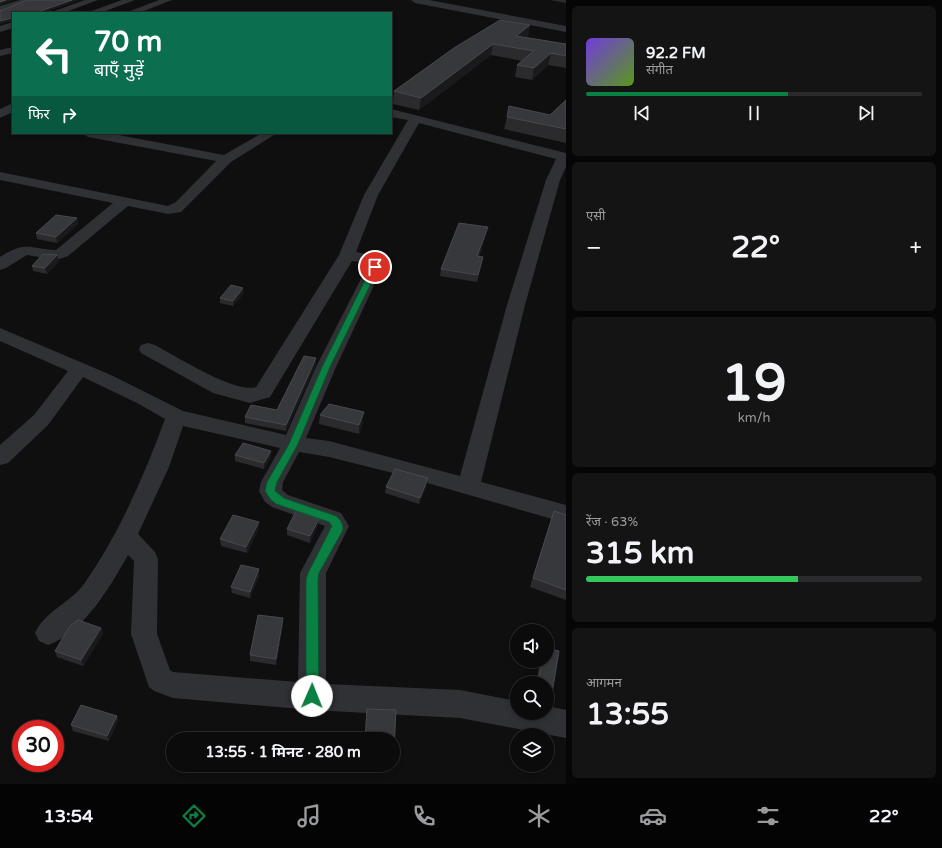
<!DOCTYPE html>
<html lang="hi">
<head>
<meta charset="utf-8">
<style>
  body { margin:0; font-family:"Varela Round","Noto Sans Devanagari",sans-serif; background:#141415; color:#f1f3f6; height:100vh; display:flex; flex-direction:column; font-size:15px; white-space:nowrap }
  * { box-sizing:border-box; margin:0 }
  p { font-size:13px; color:#9a9b9d }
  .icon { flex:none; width:22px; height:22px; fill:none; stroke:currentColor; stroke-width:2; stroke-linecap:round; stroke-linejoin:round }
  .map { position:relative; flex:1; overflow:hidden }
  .panel { display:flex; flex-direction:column; gap:6px; padding:6px; background:#060607; width:376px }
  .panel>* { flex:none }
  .guide { position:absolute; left:12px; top:12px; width:380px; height:122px; border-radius:0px; box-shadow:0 2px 6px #0003,0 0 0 1px #2b2b2d; background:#0b6e4f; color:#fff; overflow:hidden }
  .buttons { position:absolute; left:510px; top:624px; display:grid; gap:8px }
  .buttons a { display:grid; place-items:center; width:44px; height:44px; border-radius:50%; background:#0b0b0c; box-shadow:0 2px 6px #0003,0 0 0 1px #2b2b2d; font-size:20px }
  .speed { position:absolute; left:12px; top:720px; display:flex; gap:8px; font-size:20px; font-weight:700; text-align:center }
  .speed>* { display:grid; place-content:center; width:52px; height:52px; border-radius:50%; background:#0b0b0c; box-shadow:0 2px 6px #0003,0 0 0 1px #2b2b2d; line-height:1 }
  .speed .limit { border:6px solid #d22; background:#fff; color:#111 }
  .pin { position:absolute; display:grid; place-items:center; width:34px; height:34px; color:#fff; margin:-17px; border:2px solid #fff; border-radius:50%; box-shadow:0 1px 4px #0007 }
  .me { position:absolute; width:44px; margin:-22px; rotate:1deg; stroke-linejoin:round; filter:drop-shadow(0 0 3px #0008) }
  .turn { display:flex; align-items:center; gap:14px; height:84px; padding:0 16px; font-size:18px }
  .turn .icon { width:52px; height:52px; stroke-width:2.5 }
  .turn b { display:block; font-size:28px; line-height:34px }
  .then { display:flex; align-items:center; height:38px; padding:0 16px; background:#0003; gap:8px; font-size:15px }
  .big { font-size:30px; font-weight:700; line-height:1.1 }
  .panel .card { flex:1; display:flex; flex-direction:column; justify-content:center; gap:6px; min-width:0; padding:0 14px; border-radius:6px; background:#141415 }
  .panel .dial { align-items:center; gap:0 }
  .dial b { font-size:52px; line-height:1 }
  .song { display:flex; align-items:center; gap:12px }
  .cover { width:48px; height:48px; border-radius:6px; background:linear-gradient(135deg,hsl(260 70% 55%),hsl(90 70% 35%)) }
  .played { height:4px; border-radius:2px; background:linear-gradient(90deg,#0b8043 60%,#2b2b2d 60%) }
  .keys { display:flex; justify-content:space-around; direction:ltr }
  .heat { display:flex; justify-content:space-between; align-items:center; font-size:22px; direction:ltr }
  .charge { height:6px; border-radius:3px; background:linear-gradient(90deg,#34c759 63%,#2b2b2d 0) }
  .trip { position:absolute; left:166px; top:732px; width:234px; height:40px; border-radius:20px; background:#0b0b0c; box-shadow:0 2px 6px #0003,0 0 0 1px #2b2b2d; font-weight:700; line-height:40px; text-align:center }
  .dock { display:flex; height:64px; justify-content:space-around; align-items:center; background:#040405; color:#9a9b9d }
  .dock .icon { width:28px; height:28px }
  .dock .current { color:#0b8043 }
  .dock b { font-size:18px; color:#f1f3f6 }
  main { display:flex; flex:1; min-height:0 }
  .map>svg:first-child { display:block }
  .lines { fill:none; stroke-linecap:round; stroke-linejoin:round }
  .minor { fill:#303135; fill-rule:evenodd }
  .wall { fill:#2b2b2e }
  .shaded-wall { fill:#1a1a1c }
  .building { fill:#37383c; stroke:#48494e }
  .route { fill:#0b8043; stroke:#07532c }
</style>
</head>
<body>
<main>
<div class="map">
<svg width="566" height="784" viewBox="0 0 566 784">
  <rect width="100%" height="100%" fill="#0f0f10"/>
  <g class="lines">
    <!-- minor -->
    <g class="minor">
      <polygon points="20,0 33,0 0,12 0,6"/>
      <polygon points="85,0 98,0 63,13 49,13"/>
      <polygon points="122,0 135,0 100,13 86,13"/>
      <polygon points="159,0 172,0 139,13 125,13"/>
      <polygon points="411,0 429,0 566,26 566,32 415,3"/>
      <polygon points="13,22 13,28 0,32 0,26"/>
      <polygon points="13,47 13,53 0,56 0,50"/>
      <polygon points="13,103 13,112 0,118 0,109"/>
      <path d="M 391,109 L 566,153 L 566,167 L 560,180 L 525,305 L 481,482 L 566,505 L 566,523 L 389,472 L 329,457 L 299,452 L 283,482 L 282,490 L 288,495 L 341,513 L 349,526 L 326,573 L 326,684 L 460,690 L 517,701 L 517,713 L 547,713 L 547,706 L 566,710 L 566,738 L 460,718 L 312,710 L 173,698 L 154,691 L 149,687 L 131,634 L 134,561 L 128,555 C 110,587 84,632 48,645 L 39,641 L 35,633 C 44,612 70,603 84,584 C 119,534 144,476 165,419 L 139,404 L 83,377 L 48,425 L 8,463 L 0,465 L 0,445 L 34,415 L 68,371 L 0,341 L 0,328 L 111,375 L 183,411 L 286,435 L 316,367 L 367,267 L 366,263 L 352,261 L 270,397 L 250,403 L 213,393 L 141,353 L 139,349 L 141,345 L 148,343 L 155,345 C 176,356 235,394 256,387 L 339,255 L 364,195 L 408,120 L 391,117 ZM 419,123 L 556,159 L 546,180 L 507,305 L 460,476 L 329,441 L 306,438 L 336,367 L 384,264 L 377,256 L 356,252 L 378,195 ZM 183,426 L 280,448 L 261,482 L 259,491 L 265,502 L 272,507 L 325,526 L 300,573 L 298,682 L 173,672 L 170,670 L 157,634 L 158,559 L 155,552 L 138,534 L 169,467 Z"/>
      <path d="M 82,133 L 108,133 L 224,155 L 262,133 L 277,133 L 231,162 L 181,212 L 168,214 L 128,206 L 68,256 L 57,260 L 27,255 L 6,268 L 0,270 L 0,257 C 26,240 30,249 56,250 L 113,203 L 0,180 L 0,172 L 168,206 L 176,202 L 216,161 L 88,137 Z"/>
    </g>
  </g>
  <!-- wall -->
  <g class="wall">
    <polygon points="550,0 566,0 566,3"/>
    <polygon points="530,25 528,36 526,37 566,44 566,68 548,65 532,80 515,77 517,65 523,61 491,55 419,110 393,104 394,91"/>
    <polygon points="566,100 566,143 504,129 507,117 550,115"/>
    <polygon points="77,218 78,224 57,243 37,239 36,233"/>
    <polygon points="486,235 479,257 483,257 477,282 440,276 441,269"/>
    <polygon points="57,255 59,261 47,274 33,271 32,266"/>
    <polygon points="244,293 233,306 220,303 220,298"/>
    <polygon points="316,358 316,364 286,431 245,423 245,417 277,410"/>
    <polygon points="320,415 363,421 359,434 319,424"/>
    <polygon points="235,455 271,457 264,469 235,461"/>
    <polygon points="428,478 427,485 419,504 385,493 386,487"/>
    <polygon points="554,511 566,515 566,600 530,587"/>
    <polygon points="259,522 259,528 247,553 221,546 220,539"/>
    <polygon points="318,525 310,543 287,535 287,529"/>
    <polygon points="259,569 259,576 250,598 232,593 231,587"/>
    <polygon points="283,624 276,665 250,661 250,655"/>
    <polygon points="101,628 103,634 83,666 57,657 55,651"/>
    <polygon points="540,661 547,661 551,699 548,705 547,704 547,683 536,683"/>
    <polygon points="117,716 118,721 109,741 73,731 71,725"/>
  </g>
  <!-- shaded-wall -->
  <g class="shaded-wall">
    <polygon points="6,0 15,0 0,5 0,2"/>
    <polygon points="72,0 80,0 43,13 35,13"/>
    <polygon points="12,18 13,21 0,24 0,21"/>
    <polygon points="530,25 528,36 514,47 516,36"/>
    <polygon points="493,44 491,55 419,110 421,98"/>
    <polygon points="551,53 548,65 532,80 534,68"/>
    <polygon points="77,218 78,224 57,243 56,237"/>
    <polygon points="488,227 486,235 476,264 477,256"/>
    <polygon points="57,255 59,261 47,274 45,268"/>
    <polygon points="243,288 244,293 233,306 233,301"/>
    <polygon points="316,358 316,364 286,431 286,425"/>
    <polygon points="364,412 363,421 359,434 359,425"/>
    <polygon points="271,451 271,457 264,469 264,463"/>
    <polygon points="428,478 427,485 419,504 420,498"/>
    <polygon points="319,519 318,525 310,543 310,536"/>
    <polygon points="259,522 259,528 247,553 246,547"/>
    <polygon points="259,569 259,576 250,598 250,592"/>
    <polygon points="283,618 283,624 276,665 276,659"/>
    <polygon points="101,628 103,634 83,666 81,660"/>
    <polygon points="117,716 118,721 109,741 107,736"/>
  </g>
  <!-- building -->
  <g class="building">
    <polygon points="0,0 6,0 0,2"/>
    <polygon points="27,0 72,0 35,13 13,13 13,19 12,18 0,21 0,11"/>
    <polygon points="500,20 530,25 516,36 566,44 566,56 551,53 534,68 517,65 534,51 493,44 421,98 394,91 454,48"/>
    <polygon points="566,100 566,129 507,117 509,106 550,115"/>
    <polygon points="56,215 77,218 56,237 36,233"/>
    <polygon points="459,223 488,227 477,256 483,257 478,275 441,269"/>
    <polygon points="43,254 57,255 45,268 32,266"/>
    <polygon points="231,285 243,288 233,301 220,298"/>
    <polygon points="304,356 316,358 286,425 245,417 251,405 277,410"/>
    <polygon points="329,404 364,412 359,425 320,415"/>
    <polygon points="243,443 271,451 264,463 235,455"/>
    <polygon points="395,469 428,478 420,498 386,487"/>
    <polygon points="296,511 319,519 310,536 287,529"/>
    <polygon points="554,511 566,515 566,590 533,578"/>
    <polygon points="233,515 259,522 246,547 220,539"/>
    <polygon points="241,565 259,569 250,592 231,587"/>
    <polygon points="258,615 283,618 276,659 250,655"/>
    <polygon points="78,620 101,628 81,660 55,651 70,626"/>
    <polygon points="547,648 559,651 551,699 547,697 547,683 538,683 542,661 547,661"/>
    <polygon points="81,705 117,716 107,736 71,725"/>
    <polygon points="367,709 396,710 394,750 393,749 393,739 365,739"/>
  </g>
  <!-- route -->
  <path class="route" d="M 372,266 L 379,267 L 330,367 L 298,444 L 277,482 L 275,491 L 284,498 L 336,516 C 341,520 343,524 343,530 L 319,573 L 318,580 L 319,696 L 317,701 L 312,703 L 308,701 L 306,696 L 306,580 L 308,573 L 332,526 L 329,522 L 276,504 L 270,499 L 265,491 L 267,482 L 289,444 L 322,367 Z"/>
</svg>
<div class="buttons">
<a><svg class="icon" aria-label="sound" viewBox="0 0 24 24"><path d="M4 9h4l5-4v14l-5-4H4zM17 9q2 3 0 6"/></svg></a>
<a><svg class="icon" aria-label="search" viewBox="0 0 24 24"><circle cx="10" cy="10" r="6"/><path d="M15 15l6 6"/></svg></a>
<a><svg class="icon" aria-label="layers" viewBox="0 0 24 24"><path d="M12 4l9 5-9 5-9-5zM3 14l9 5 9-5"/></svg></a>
</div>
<div class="speed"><div class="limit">30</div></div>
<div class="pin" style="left:375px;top:267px;background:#d93025"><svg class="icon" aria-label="arrive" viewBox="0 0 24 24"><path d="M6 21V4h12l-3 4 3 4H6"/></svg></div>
<svg class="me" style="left:312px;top:696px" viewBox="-20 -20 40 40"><circle r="19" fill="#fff"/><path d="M0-13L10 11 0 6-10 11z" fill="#0b8043"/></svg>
<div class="trip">13:55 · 1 मिनट · 280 m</div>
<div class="guide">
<div class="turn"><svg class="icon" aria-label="left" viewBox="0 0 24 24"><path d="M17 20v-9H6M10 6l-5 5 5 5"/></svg><div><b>70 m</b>बाएँ मुड़ें</div></div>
<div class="then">फिर<svg class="icon" aria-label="right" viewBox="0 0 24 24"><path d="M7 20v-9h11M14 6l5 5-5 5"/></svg></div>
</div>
</div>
<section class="panel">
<div class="card">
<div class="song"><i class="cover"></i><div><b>92.2 FM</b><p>संगीत</p></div></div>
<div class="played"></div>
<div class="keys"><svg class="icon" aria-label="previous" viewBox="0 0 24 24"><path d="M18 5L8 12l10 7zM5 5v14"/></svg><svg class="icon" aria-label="pause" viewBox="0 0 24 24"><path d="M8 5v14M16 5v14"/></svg><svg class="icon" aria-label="next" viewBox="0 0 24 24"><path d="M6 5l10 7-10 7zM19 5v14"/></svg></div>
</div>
<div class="card"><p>एसी</p>
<div class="heat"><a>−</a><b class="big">22°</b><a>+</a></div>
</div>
<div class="card dial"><b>19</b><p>km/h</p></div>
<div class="card"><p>रेंज · 63%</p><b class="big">315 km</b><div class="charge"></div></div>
<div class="card"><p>आगमन</p><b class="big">13:55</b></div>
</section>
</main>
<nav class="dock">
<b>13:54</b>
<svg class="icon current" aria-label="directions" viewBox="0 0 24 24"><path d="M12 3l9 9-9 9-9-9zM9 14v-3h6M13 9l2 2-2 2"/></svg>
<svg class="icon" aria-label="music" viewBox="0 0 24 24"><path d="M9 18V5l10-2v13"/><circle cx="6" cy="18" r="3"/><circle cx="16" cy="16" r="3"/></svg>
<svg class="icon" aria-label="phone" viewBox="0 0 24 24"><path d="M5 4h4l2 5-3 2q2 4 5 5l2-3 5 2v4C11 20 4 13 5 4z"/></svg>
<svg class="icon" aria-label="climate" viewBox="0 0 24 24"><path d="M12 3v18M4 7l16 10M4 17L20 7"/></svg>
<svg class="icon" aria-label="car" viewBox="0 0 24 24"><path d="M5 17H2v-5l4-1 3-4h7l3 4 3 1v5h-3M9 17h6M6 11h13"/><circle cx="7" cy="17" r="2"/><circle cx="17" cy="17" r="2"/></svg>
<svg class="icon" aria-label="filters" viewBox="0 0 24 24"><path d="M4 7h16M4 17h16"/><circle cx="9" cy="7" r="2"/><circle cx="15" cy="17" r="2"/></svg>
<b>22°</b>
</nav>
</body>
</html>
